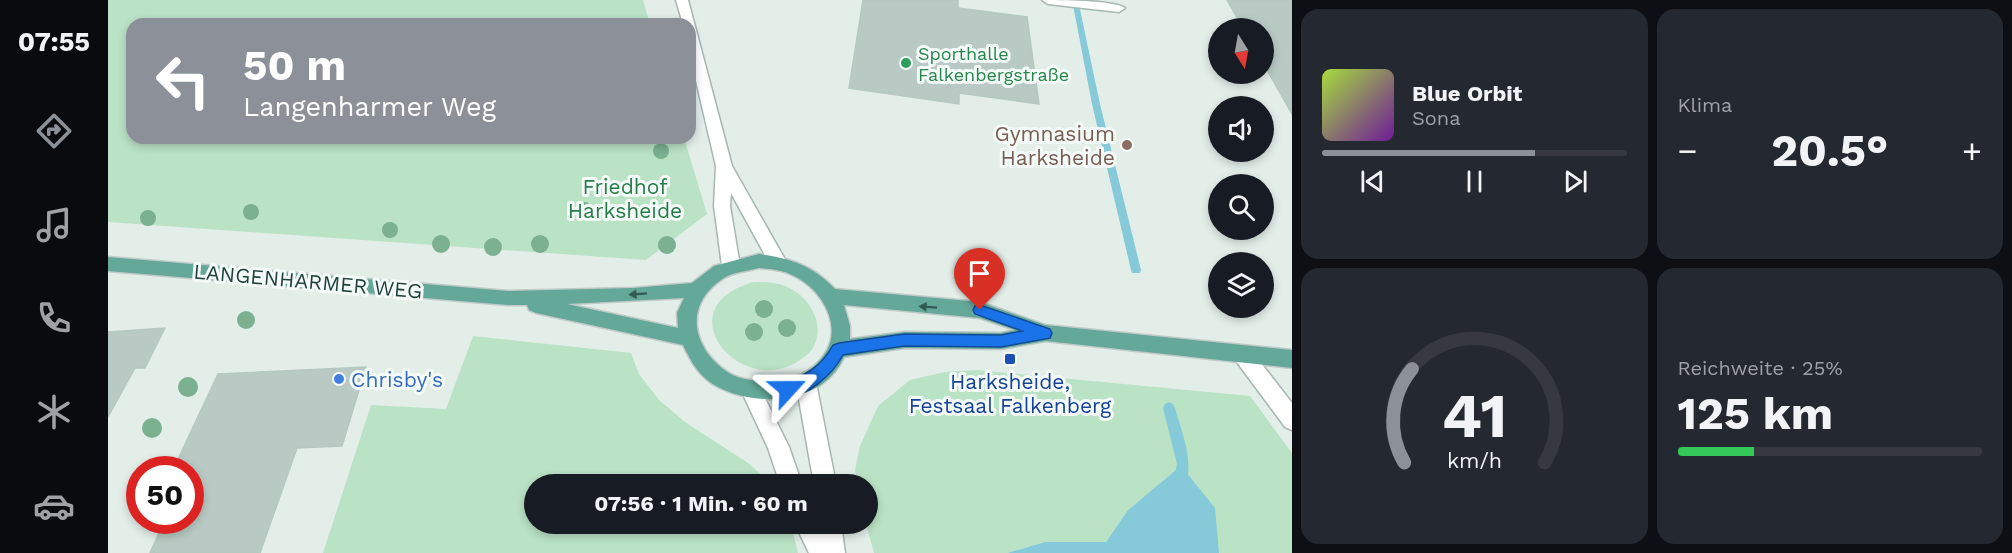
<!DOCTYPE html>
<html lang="de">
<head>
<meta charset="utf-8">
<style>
  body { margin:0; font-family:"Work Sans",sans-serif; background:#242831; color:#f1f3f6; height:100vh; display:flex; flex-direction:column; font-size:22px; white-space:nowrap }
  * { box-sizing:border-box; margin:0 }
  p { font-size:20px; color:#9ea1a6 }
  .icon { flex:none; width:33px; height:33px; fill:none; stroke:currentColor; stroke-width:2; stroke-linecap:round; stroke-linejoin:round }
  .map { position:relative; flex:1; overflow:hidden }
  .details { display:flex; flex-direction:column; gap:9px; padding:9px; background:#0d0f14; width:720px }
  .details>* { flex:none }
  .hud { position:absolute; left:18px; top:18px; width:570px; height:126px; border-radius:18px; box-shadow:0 3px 9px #0003; background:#8c9099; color:#fff; overflow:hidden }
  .needle { width:39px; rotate:169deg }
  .tools { position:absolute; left:1100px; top:18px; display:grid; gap:12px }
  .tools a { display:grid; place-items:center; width:66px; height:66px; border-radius:50%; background:#171b24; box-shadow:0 3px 9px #0003; font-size:30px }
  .speed { position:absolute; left:18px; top:456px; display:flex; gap:12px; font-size:30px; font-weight:700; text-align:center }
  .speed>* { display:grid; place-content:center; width:78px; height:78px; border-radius:50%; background:#171b24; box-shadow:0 3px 9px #0003; line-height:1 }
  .speed .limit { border:9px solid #d22; background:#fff; color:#111 }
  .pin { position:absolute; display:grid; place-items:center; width:51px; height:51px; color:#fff; margin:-62px -26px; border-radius:50% 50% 50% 0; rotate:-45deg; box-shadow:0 0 6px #0007 }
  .pin .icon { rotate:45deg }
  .me { position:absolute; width:66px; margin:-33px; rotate:66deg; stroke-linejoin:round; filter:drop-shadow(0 0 4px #0008) }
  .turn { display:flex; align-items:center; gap:21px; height:126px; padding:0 18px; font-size:27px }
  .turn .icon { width:78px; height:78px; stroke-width:2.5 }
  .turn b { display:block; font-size:42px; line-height:51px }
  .big { font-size:45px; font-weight:700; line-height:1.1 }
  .details .tile { flex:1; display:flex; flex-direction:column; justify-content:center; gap:9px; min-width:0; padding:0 21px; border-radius:18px; background:#242831 }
  .details .dial { align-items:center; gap:0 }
  .dial svg { height:156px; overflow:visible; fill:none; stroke:#363941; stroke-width:7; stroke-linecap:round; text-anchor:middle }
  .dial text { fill:#f1f3f6; stroke:none }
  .song { display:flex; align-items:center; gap:18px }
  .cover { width:72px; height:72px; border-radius:9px; background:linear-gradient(135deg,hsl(80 70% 55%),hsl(280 70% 35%)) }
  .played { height:6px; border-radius:3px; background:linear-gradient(90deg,#8c9099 70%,#363941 70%) }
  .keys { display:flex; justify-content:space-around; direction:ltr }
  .heat { display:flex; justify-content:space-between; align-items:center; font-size:33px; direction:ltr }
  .charge { height:9px; border-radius:4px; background:linear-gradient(90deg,#34c759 25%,#363941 0) }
  .details .tiles { flex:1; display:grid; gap:9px; grid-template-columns:repeat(2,1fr) }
  .trip { position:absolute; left:416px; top:474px; width:354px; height:60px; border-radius:30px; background:#171b24; box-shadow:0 3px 9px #0003; font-weight:700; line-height:60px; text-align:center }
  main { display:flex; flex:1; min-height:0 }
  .menu { display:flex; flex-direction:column; width:108px; justify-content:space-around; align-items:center; background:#090b0e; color:#9ea1a6 }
  .menu .icon { width:42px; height:42px }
  .menu .selected { color:#8c9099 }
  .menu b { font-size:27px; color:#f1f3f6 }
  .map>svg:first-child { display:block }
  .green { fill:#bae2c5 }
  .water { fill:#86cad9 }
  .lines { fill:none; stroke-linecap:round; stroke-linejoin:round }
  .stream { fill:#86cad9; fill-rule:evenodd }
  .building { fill:#b8cac3; stroke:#b5c9c1; stroke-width:1.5 }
  .minor-casing { stroke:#a5b7b1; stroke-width:3 }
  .major-casing { stroke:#c1cac8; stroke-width:3 }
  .minor { fill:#fff; fill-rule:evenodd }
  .major { fill:#63a898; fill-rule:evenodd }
  .tree { fill:#7bb091 }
  .oneway { fill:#315c52 }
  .route { fill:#1a73e8; stroke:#114b97; stroke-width:1.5 }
  .leisure-dot { fill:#2e9e5b; stroke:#f4faf7; stroke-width:2 }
  .education-dot { fill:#8d6e63; stroke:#f4faf7; stroke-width:2 }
  .transit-dot { fill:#1a4fb4; stroke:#f4faf7; stroke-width:2 }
  .shop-dot { fill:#3f7fe0; stroke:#f4faf7; stroke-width:2 }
  .labels { text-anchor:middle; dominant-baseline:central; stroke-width:6; stroke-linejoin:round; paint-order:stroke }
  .far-leisure-label { font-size:18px; fill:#27864d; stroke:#f4faf7; text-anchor:start }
  .education-label { font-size:21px; fill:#785e54; stroke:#f4faf7; text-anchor:end }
  .park-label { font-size:21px; fill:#267d49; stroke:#f4faf7 }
  .street-label { font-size:21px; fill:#20423a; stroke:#f4faf7 }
  .shop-label { font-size:21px; fill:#366cbe; stroke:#f4faf7; text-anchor:start }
  .transit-label { font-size:21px; fill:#164399; stroke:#f4faf7 }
</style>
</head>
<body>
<main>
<nav class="menu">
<b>07:55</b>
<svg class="icon selected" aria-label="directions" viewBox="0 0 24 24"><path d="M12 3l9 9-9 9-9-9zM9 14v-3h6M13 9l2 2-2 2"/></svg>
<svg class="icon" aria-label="music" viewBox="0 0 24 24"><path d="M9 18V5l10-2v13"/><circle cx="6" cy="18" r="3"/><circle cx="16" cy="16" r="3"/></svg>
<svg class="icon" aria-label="phone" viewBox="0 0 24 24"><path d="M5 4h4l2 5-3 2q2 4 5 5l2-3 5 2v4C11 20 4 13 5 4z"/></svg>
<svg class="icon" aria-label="climate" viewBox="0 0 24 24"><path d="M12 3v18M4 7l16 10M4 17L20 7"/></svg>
<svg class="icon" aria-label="car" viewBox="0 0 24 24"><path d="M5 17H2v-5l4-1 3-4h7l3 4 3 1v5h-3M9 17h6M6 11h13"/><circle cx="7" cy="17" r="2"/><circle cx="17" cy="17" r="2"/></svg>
</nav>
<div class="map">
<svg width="1184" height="553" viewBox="0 0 1184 553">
  <rect width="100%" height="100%" fill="#e3eee9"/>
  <!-- green -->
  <g class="green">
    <polygon points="0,0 535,0 542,24 24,24 24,138 576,138 599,214 538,260 0,222"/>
    <path d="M 646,282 C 656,282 667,282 677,286 C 706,297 724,337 695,358 C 634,404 554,307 646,282 Z"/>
    <polygon points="365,336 523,353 531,374 551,400 577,422 640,463 664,484 426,484 426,524 683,524 690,553 215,553 263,405 338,409"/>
    <polygon points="868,370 1142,396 1184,453 1184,553 1111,553 1075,464 1020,510 998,542 937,542 899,553 766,553 758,524 759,484 749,484 747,470 752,446 770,406 802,380 837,372"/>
  </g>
  <!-- water -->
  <polygon class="water" points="1075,464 1078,472 1107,508 1111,553 899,553 937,542 998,542 1020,510"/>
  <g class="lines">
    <!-- stream -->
    <g class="stream">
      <polygon points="964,0 970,0 992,104 1033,270 1032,273 1024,273 1023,270 984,104"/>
      <path d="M 1061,402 L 1065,404 L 1067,408 C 1073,429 1086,462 1078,483 L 1073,484 L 1068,483 L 1066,478 L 1069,464 L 1055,408 L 1057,404 Z"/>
    </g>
  </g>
  <!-- building -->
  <g class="building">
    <polygon points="755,0 850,0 850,8 919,17 931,104 851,93 851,104 741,88"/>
    <polygon points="1119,0 1184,0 1184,114 1155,63 1155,28 1135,28"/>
    <polygon points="57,328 37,368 27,368 0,417 0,332"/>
    <polygon points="258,367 234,446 189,448 152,553 42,553 57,520 82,520 82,470 65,470 110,374"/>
  </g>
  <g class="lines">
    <defs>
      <g id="minor">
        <polygon points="568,0 580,0 624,166 679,263 676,268 670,270 664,268 623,193 622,206 632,266 629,271 623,273 617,271 614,266 606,206 608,166 582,55 582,24 575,24"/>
        <path d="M 934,0 C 951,0 1005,0 1017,8 L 1011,12 L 940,4 Z"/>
        <polygon points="1135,346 1142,349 1184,403 1184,430 1177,427 1128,361 1125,355 1128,349"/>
        <polygon points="698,374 705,377 708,383 728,484 706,484 688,383 691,377"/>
        <polygon points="643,381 650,384 681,447 694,484 672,484 660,448 633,390 636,384"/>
        <polygon points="687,524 733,524 737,553 701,553"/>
      </g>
      <path id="major" d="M 651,254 C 682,258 706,266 727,289 L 872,302 L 937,325 L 1184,350 L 1184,368 L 938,341 L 893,349 L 797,348 L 736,357 C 715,404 651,408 610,387 C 593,379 583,362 575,345 L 428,313 L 421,310 L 419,305 L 400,305 L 0,271 L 0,257 L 400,291 L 525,288 L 584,283 L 606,266 ZM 651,268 C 663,269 676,270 686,276 C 714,289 736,327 716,355 C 703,373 686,380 665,381 C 650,381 635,381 621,373 C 583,348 575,304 616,278 C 625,272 640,271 651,268 ZM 576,298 L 569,313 L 570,328 L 459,304 ZM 736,305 L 872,318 L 907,330 L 893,333 L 797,332 L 742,339 L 742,326 Z"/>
    </defs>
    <!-- minor casing -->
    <use href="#minor" class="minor-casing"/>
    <!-- major casing -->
    <use href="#major" class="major-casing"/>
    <!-- minor -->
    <use href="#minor" class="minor"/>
    <!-- major -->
    <use href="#major" class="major"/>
  </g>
  <!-- trees -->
  <g class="tree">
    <circle cx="553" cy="151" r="8"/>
    <circle cx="476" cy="210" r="8"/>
    <circle cx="143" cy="212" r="8"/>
    <circle cx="40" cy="218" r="8"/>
    <circle cx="282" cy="230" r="8"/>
    <circle cx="333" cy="244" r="9"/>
    <circle cx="432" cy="244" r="9"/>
    <circle cx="559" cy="245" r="9"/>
    <circle cx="385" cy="247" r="9"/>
    <circle cx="656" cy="309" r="9"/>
    <circle cx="138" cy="320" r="9"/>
    <circle cx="679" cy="328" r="9"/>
    <circle cx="646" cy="332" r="9"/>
    <circle cx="80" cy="387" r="10"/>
    <circle cx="44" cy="428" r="10"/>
  </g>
  <!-- one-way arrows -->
  <defs><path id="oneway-solid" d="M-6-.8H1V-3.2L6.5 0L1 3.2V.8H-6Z" transform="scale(1.5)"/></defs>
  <g class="oneway">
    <use href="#oneway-solid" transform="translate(530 294) rotate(176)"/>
    <use href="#oneway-solid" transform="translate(820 307) rotate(-176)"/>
  </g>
  <!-- route -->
  <path class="route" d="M 872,305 L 942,329 L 944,333 L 942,338 L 937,339 L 893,347 L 796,346 L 735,355 C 726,372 697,402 675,394 L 673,389 L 675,384 C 698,375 713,367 725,345 L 731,343 L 796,334 L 893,335 L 914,331 L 867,314 L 865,310 L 867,306 Z"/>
  <!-- markers -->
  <circle class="leisure-dot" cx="798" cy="63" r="6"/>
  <circle class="education-dot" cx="1019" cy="145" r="6"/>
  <rect class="transit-dot" x="896" y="353" width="12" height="12" rx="3"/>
  <circle class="shop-dot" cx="231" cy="379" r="6"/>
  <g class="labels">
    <!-- far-leisure labels -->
    <g class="far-leisure-label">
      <text x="810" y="53">Sporthalle<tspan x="810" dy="21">Falkenbergstraße</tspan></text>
    </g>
    <!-- education labels -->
    <g class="education-label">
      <text x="1007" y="133">Gymnasium<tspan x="1007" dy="24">Harksheide</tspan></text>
    </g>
    <!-- park labels -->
    <g class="park-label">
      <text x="517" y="186">Friedhof<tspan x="517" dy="24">Harksheide</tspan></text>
    </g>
    <!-- street labels -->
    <g class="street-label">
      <text transform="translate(200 281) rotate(5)">LANGENHARMER WEG</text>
    </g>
    <!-- shop labels -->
    <g class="shop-label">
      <text x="243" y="379">Chrisby's</text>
    </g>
    <!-- transit labels -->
    <g class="transit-label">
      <text x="902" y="381">Harksheide,<tspan x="902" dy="24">Festsaal Falkenberg</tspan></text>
    </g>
  </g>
</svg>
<div class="tools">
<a><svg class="needle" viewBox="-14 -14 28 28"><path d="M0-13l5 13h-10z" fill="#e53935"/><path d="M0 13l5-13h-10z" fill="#9ea1a6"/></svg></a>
<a><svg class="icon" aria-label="sound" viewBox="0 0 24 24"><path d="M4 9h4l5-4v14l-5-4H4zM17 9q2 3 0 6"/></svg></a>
<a><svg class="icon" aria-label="search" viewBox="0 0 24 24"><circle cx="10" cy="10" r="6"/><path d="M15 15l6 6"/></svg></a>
<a><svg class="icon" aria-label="layers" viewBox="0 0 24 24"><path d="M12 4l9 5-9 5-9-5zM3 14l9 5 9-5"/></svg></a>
</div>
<div class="speed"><div class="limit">50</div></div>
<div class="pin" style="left:872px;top:310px;background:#d93025"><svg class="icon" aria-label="arrive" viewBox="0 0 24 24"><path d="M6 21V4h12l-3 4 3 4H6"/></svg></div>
<svg class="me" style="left:680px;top:389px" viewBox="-20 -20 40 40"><path d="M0-17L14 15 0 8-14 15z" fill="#1a73e8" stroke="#fff" stroke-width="4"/></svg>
<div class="trip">07:56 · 1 Min. · 60 m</div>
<div class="hud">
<div class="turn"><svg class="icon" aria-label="left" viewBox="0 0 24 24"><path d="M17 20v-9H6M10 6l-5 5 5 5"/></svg><div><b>50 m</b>Langenharmer Weg</div></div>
</div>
</div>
<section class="details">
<div class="tiles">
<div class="tile">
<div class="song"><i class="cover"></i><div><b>Blue Orbit</b><p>Sona</p></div></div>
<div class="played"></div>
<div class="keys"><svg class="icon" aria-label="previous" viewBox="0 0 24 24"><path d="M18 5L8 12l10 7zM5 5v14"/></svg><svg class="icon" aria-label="pause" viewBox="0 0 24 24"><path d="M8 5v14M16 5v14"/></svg><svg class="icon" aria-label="next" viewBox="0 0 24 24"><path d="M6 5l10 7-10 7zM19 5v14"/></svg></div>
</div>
<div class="tile"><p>Klima</p>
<div class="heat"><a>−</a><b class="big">20.5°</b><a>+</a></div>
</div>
<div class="tile dial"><svg viewBox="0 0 100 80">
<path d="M14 69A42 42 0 1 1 86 69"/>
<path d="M14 69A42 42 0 0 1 18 21" stroke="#8c9099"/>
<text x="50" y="56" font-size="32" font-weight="700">41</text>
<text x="50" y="72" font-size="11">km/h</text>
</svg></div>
<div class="tile"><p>Reichweite · 25%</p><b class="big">125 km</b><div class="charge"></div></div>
</div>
</section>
</main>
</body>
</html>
